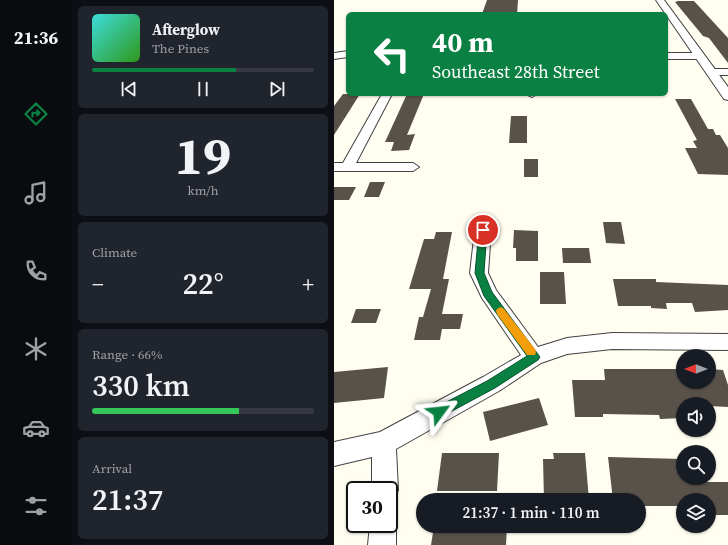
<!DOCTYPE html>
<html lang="en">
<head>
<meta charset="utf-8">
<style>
  body { margin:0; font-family:"Source Serif 4",serif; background:#20242c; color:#f1f3f6; height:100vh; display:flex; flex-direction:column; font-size:15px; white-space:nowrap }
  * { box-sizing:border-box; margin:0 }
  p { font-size:13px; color:#9ea1a6 }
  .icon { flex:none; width:22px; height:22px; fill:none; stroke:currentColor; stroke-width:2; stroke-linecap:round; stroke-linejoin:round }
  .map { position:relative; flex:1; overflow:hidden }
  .sheet { display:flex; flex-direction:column; gap:6px; padding:6px; background:#0d0f14; width:262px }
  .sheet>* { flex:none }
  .top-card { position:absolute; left:12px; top:12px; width:322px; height:84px; border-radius:6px; box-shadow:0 1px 3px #0004; background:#0b8043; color:#fff; overflow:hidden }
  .needle { width:26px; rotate:270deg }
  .controls { position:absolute; left:342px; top:349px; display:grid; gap:8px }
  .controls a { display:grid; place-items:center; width:40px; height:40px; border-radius:50%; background:#171b24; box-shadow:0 1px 3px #0004; font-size:20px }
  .speed { position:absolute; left:12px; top:481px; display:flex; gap:8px; font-size:20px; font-weight:700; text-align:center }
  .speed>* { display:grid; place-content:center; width:52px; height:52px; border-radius:50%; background:#171b24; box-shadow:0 1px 3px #0004; line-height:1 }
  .speed .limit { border:2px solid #111; border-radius:6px; background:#fff; color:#111 }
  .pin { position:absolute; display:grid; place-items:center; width:34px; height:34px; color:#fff; margin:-17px; border:2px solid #fff; border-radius:50%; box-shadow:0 1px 4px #0007 }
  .me { position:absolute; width:44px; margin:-22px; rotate:60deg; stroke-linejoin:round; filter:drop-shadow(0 0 3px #0008) }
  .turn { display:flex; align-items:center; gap:14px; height:84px; padding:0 20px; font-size:18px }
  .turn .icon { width:52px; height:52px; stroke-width:2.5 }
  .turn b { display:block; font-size:28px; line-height:34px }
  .big { font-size:30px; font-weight:600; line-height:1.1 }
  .sheet .card { flex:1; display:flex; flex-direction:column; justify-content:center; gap:6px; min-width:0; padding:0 14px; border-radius:6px; background:#20242c }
  .sheet .dial { align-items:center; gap:0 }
  .dial b { font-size:52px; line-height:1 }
  .song { display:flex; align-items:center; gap:12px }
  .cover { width:48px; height:48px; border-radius:6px; background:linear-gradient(135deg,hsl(180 70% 55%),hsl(110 70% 35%)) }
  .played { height:4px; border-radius:2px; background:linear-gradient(90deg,#0b8043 65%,#363941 65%) }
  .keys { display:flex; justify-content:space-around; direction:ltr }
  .heat { display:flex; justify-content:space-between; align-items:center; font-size:22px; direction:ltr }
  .charge { height:6px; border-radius:3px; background:linear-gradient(90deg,#34c759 66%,#363941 0) }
  .trip { position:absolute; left:82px; top:493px; width:230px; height:40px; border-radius:20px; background:#171b24; box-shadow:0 1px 3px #0004; font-weight:600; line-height:40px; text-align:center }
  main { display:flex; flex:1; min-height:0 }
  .tab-bar { display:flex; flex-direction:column; width:72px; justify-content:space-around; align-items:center; background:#090b0e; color:#9ea1a6 }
  .tab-bar .icon { width:28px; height:28px }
  .tab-bar .active { color:#0b8043 }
  .tab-bar b { font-size:18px; color:#f1f3f6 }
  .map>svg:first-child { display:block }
  .building { fill:#59524a }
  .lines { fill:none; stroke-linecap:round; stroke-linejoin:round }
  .minor-casing { stroke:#424242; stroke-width:2 }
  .tertiary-casing { stroke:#424242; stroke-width:2 }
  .minor { fill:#fff; fill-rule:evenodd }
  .tertiary { fill:#fff; fill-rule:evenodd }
  .route { fill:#0b8043; stroke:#07532c }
  .slow { fill:#f59e0b }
</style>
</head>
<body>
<main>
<nav class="tab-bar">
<b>21:36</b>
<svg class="icon active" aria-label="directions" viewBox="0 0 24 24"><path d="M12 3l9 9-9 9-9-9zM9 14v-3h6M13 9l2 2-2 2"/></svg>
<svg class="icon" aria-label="music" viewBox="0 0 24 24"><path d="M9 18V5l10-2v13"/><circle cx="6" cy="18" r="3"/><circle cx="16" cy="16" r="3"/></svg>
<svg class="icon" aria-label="phone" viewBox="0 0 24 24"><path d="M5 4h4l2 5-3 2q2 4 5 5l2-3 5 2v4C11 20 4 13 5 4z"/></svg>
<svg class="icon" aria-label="climate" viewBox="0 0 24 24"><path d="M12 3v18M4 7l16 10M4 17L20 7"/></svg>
<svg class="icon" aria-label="car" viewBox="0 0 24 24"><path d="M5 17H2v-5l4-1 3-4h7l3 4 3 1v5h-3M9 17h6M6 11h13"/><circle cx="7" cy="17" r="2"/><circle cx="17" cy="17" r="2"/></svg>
<svg class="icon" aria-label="filters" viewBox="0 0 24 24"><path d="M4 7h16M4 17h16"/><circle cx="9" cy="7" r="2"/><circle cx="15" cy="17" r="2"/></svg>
</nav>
<section class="sheet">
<div class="card">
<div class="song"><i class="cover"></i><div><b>Afterglow</b><p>The Pines</p></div></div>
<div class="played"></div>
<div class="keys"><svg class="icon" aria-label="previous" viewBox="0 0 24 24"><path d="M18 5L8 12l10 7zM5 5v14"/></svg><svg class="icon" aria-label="pause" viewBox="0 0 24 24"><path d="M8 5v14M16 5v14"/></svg><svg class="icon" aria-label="next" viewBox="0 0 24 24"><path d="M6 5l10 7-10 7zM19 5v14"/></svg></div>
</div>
<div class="card dial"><b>19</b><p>km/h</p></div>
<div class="card"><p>Climate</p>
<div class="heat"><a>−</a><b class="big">22°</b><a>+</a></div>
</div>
<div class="card"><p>Range · 66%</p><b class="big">330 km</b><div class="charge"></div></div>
<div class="card"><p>Arrival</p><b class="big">21:37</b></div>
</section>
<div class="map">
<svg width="394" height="545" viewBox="0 0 394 545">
  <rect width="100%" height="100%" fill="#fffef1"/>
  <!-- building -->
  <g class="building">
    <polygon points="153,0 184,0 183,14 148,14"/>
    <polygon points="344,1 360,1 394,38 394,63 375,38 369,36 341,2"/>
    <polygon points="9,94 26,94 0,135 0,106"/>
    <polygon points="73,94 90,94 73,135 81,134 75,150 57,151 60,142 51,142"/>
    <polygon points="341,99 357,99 374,129 379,129 382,135 386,135 394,148 394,175 364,174 351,148 363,148 359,141 363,140"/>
    <polygon points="177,116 193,116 193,143 175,143"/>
    <rect x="190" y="159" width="14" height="18"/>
    <polygon points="36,182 51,182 45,197 30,197"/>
    <polygon points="0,187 22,187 15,200 0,200"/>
    <polygon points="269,222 287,222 291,244 272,243"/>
    <polygon points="180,230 204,231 204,261 182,261 182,248 179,248"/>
    <polygon points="102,232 118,232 109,279 115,279 108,314 129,314 126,329 108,329 106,340 80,340 85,317 89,317 97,289 75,289 90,239 100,239"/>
    <polygon points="228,248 255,248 257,263 229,263"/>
    <polygon points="206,272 230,272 232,304 206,304"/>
    <polygon points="279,279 322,279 322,282 394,285 394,310 361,312 358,303 332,303 333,309 317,308 317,306 284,306"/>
    <polygon points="22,309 47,309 42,323 17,323"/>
    <polygon points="54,367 50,398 0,403 0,372"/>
    <polygon points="270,369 349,369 349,382 375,382 375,369 389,370 394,385 394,407 375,406 375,404 349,404 349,418 326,419 325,415 269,414 269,417 241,417 238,380 271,380"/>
    <polygon points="205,398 214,425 156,441 149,412"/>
    <polygon points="108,453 165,453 163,491 103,491"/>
    <polygon points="219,453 251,453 255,500 210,500 209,459 220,459"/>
    <polygon points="274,457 349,459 349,478 371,478 372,482 394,482 394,515 375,515 375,500 349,500 349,506 305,506 305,500 279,500"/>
    <polygon points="100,526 173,526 172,545 97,545"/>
  </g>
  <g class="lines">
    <defs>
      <g id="minor">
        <polygon points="14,51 14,57 0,59 0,53"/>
        <polygon points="332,53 365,53 369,56 365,59 332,59"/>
        <polygon points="394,69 394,75 377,75 372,72 377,69"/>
        <polygon points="48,94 58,94 22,163 79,163 85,167 79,171 0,171 0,163 9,163"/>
        <polygon points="192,94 203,94 198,97"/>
        <polygon points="149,225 154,227 157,230 154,273 162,290 204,347 233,338 278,333 394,334 394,350 278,349 233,354 207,363 165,391 62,449 64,490 60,499 55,501 55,490 38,490 38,457 0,466 0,442 46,432 149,377 187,355 148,298 136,273 141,230 144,227"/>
        <polygon points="55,513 58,515 62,524 62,545 34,545 36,524 55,524"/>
      </g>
      <polygon id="tertiary" points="322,0 330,0 394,87 394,100 390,99"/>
    </defs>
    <!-- minor casing -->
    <use href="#minor" class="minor-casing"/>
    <!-- tertiary casing -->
    <use href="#tertiary" class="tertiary-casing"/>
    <!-- minor -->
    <use href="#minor" class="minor"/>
    <!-- tertiary -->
    <use href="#tertiary" class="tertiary"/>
  </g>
  <!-- route -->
  <polygon class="route" points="149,227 153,230 150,273 158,292 206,357 204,360 161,388 105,418 101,416 99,412 101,408 153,381 193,356 150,296 141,273 145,230"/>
  <!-- slow -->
  <polygon class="slow" points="167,307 170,309 201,349 202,352 201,355 193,355 163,314 162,311 163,309"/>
</svg>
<div class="controls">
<a><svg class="needle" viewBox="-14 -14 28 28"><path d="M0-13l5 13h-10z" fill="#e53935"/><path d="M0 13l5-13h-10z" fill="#9ea1a6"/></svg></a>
<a><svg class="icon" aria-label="sound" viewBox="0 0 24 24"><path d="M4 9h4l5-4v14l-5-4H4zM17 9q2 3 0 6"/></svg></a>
<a><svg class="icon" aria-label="search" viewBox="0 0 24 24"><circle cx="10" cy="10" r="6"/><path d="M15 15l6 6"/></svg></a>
<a><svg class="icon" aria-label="layers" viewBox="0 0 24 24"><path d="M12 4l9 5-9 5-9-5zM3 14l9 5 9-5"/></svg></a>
</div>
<div class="speed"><div class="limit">30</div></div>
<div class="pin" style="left:149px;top:230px;background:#d93025"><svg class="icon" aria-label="arrive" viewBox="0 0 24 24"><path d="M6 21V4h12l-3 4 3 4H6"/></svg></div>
<svg class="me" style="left:105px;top:412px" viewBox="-20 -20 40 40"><path d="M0-17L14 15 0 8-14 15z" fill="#0b8043" stroke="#fff" stroke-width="4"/></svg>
<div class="trip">21:37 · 1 min · 110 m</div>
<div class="top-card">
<div class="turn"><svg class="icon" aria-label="left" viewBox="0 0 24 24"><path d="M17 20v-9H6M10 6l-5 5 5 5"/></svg><div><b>40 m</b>Southeast 28th Street</div></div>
</div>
</div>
</main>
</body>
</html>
